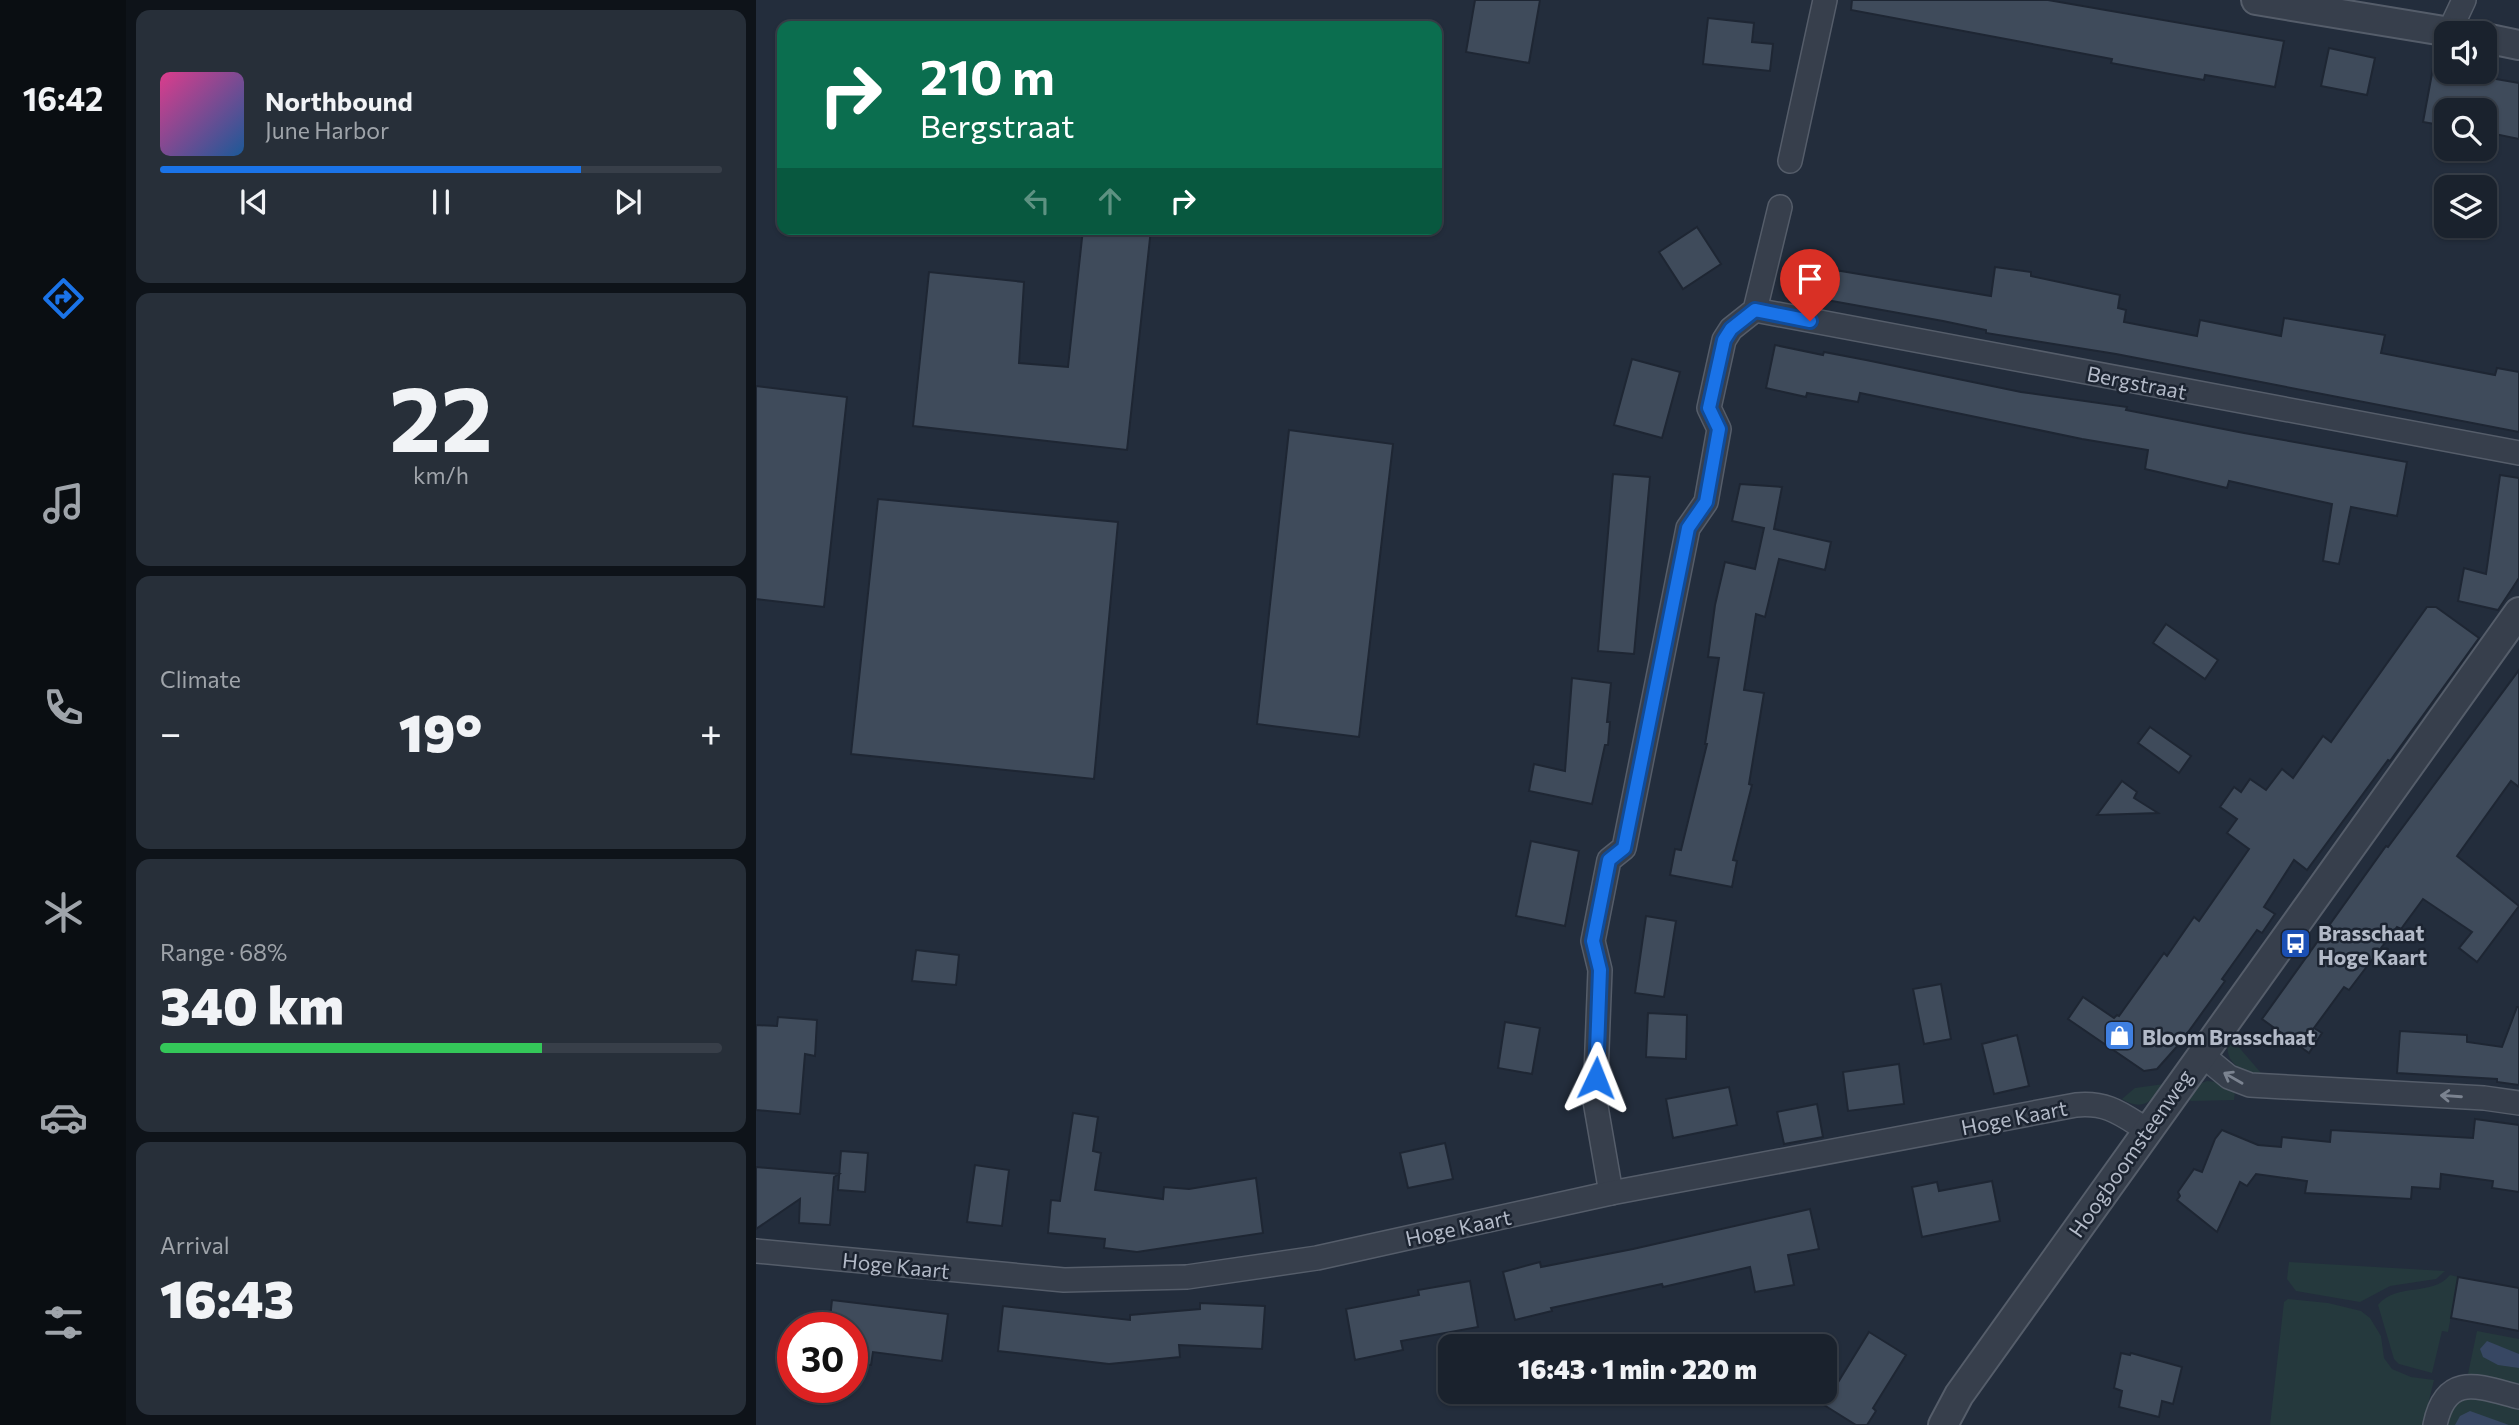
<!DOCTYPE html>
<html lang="en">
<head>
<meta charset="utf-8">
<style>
  body { margin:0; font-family:Commissioner,sans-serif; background:#272f39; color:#f1f3f6; height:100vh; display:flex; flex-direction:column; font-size:26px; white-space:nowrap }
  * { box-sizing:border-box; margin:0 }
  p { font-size:23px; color:#9fa4aa }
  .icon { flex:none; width:38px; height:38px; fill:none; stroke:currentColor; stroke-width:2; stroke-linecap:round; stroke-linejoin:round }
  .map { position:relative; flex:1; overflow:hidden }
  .panel { display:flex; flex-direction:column; gap:10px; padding:10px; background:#0e1319; width:630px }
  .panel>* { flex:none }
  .guide { position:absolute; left:21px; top:21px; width:665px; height:214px; border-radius:14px; box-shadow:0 2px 5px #0004,0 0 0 2px #383f49; background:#0b6e4f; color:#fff; overflow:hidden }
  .fabs { position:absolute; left:1678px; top:21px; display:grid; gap:14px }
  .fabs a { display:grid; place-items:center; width:63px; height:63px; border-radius:14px; background:#1a222d; box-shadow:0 2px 5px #0004,0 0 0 2px #383f49; font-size:35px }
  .speed { position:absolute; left:21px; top:1312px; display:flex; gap:14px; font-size:35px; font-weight:700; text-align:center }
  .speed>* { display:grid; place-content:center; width:91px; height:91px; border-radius:50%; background:#1a222d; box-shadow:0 2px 5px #0004,0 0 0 2px #383f49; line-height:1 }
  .speed .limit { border:10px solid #d22; background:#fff; color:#111 }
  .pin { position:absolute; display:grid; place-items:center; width:60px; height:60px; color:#fff; margin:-72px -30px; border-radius:50% 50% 50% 0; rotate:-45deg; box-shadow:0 0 7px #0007 }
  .pin .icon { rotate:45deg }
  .me { position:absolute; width:77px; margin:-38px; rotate:2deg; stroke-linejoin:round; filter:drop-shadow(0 0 5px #0008) }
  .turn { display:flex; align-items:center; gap:24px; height:147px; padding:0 28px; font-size:32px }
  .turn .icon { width:91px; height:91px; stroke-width:2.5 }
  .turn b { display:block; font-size:49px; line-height:60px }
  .lanes { display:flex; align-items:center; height:66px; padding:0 28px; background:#0003; justify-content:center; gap:35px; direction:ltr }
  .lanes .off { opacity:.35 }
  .big { font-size:52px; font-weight:800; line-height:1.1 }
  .panel .widget { flex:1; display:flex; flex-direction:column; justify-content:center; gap:10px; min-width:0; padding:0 24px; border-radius:14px; background:#272f39 }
  .panel .dial { align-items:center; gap:0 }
  .dial b { font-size:91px; line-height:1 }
  .song { display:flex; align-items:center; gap:21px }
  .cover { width:84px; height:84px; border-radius:10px; background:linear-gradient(135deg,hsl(330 70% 55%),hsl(210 70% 35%)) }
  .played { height:7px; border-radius:4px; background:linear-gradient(90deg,#1a73e8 75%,#383f49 75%) }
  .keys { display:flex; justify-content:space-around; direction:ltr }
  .heat { display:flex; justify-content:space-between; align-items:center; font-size:38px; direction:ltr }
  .charge { height:10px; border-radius:5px; background:linear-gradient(90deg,#34c759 68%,#383f49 0) }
  .trip { position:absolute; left:682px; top:1334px; width:399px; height:70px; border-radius:14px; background:#1a222d; box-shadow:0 2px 5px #0004,0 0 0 2px #383f49; font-weight:800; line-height:70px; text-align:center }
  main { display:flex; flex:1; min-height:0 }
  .menu { display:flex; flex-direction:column; width:126px; justify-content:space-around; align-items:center; background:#0a0e12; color:#9fa4aa }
  .menu .icon { width:49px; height:49px }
  .menu .current { color:#1a73e8 }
  .menu b { font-size:32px; color:#f1f3f6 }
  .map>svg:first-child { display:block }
  .green { fill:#25393d }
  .water { fill:#374763 }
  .building { fill:#3f4b5b; stroke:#1e2633; stroke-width:2 }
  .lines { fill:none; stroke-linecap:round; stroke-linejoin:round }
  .minor-casing { stroke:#555d6a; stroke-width:26 }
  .tertiary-casing { stroke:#555d6a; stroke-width:32 }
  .minor { stroke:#373f4c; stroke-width:23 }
  .tertiary { stroke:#373f4c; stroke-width:28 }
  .oneway { stroke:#7b8390 }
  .route-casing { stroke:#114b97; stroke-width:18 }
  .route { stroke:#1a73e8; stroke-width:12 }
  .labels { text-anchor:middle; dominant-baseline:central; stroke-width:5; stroke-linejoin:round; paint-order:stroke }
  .street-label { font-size:21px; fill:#b3bac8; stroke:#1c2431 }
  .poi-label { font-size:21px; font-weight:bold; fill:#b3bac8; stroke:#1c2431; text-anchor:start }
</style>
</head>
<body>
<main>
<nav class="menu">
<b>16:42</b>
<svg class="icon current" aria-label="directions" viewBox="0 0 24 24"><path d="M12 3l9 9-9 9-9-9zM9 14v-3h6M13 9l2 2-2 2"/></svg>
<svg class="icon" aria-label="music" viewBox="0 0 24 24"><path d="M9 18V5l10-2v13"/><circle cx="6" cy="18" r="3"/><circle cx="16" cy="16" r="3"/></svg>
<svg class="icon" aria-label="phone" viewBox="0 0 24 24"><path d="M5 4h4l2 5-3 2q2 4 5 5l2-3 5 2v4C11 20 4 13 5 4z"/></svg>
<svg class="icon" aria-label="climate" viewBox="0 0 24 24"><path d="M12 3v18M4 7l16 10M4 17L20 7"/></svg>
<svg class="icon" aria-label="car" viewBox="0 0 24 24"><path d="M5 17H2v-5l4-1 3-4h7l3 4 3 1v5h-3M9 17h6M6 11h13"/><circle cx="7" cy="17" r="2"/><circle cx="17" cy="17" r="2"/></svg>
<svg class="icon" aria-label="filters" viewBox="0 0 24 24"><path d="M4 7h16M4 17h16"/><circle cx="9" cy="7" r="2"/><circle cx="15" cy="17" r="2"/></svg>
</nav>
<section class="panel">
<div class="widget">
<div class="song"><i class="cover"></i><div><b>Northbound</b><p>June Harbor</p></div></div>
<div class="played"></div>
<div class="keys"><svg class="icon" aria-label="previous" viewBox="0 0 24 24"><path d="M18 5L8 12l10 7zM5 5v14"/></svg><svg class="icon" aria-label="pause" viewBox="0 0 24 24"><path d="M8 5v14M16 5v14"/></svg><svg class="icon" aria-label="next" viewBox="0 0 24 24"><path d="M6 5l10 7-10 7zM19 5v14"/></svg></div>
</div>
<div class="widget dial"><b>22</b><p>km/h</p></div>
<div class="widget"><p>Climate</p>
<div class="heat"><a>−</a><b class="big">19°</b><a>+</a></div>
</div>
<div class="widget"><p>Range · 68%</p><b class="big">340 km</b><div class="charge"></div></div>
<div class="widget"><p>Arrival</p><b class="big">16:43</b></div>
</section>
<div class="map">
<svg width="1763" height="1425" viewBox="0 0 1763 1425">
  <rect width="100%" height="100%" fill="#232d3c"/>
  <!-- green -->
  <g class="green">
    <path d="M 1474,1037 L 1505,1073 L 1503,1076 C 1483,1071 1465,1060 1474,1037 Z"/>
    <polygon points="1451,1081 1461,1082 1479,1092 1478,1100 1435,1101 1431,1097 1441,1085"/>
    <path d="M 1408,1084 C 1397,1101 1386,1112 1366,1099 L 1379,1088 Z"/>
    <polygon points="1533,1262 1689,1271 1680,1279 1634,1286 1604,1302 1540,1291 1531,1279"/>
    <path d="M 1694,1275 L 1702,1277 L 1692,1332 L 1686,1331 L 1676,1373 L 1643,1364 L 1638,1359 L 1622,1305 C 1641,1282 1676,1297 1694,1275 Z"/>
    <polygon points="1532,1299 1572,1303 1605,1311 1614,1318 1625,1336 1628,1358 1636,1369 1655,1377 1678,1380 1667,1425 1514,1425 1528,1302"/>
    <polygon points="1721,1331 1763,1339 1763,1387 1712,1374"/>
    <path d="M 1713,1396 L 1763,1407 L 1763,1425 L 1692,1425 C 1696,1410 1698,1402 1713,1396 Z"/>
  </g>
  <!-- water -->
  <g class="water">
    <polygon points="1731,1341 1763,1354 1763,1368 1742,1365 1727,1357 1724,1349"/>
    <polygon points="1714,1411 1753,1425 1699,1425 1704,1416"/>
  </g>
  <!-- building -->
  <g class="building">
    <polygon points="719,0 784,0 773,63 710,52"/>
    <polygon points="1096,0 1292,0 1528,41 1519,87 1449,75 1448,80 1414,74 1355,63 1356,59 1095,10"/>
    <polygon points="952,18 998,23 996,42 1017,44 1014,71 947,64"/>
    <polygon points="1573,48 1619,58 1611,95 1565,86"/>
    <polygon points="1677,68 1763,83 1763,139 1729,132 1729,110 1690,110 1690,126 1667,122"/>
    <polygon points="941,227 965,264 927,289 903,252"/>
    <polygon points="327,229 395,229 371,450 157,426 173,272 268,282 263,363 312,367"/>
    <polygon points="1043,264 1235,296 1239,267 1275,272 1275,276 1364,295 1362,308 1370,310 1368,322 1441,336 1444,320 1525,336 1528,318 1629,335 1625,353 1739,375 1741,368 1763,372 1763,432 1360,354 1230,333 1230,330 1187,321 1037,294"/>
    <polygon points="1019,345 1067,355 1068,352 1110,360 1265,392 1371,407 1370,410 1488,433 1651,462 1641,516 1595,507 1583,564 1567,561 1576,504 1473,481 1471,488 1389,469 1392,450 1326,439 1104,393 1102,402 1051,393 1050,397 1010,388"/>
    <polygon points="876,359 924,372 906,438 858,425"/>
    <polygon points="0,386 91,397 68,607 0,599"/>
    <polygon points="533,430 637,444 603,737 501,724"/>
    <polygon points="857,474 894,477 878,654 842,651"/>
    <polygon points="1744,475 1763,478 1763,578 1742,610 1702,601 1708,568 1730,574"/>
    <polygon points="984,484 1026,487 1018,529 1075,542 1069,570 1023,559 1009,617 1000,614 988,690 1008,693 993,784 996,785 977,860 981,861 976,887 914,875 919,849 925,850 951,744 949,744 963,658 952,657 959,605 969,562 999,569 1008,528 976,521"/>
    <polygon points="122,499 362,522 338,779 95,754"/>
    <polygon points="1671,607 1680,607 1723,638 1634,761 1632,760 1551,870 1538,860 1508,907 1519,914 1506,933 1501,930 1466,979 1469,981 1425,1042 1401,1069 1388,1071 1312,1019 1327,997 1358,1018 1361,1015 1363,1016 1408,953 1411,956 1438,917 1443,921 1493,849 1471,833 1481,819 1464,807 1478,787 1485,792 1494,779 1510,790 1526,769 1537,778 1567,736 1575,742"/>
    <polygon points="1410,624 1462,660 1449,679 1397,643"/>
    <polygon points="1763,670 1763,787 1755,781 1701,856 1763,906 1721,962 1703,948 1716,932 1667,899 1645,929 1641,927 1593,990 1588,987 1558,1028 1566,1033 1553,1053 1506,1019 1630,846 1632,847"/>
    <polygon points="816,678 855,683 851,722 854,722 852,745 849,745 836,804 773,791 778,764 809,771"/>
    <polygon points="1394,727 1435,756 1423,773 1382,743"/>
    <polygon points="1366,781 1381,792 1378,798 1402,813 1341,815"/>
    <polygon points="775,841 823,851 809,926 760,916"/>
    <polygon points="890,916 920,921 908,997 879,993"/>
    <polygon points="160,950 203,955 200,985 156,981"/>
    <polygon points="1185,984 1195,1039 1168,1044 1157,989"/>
    <polygon points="1761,1007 1763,1007 1763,1085 1741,1082 1741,1079 1641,1073 1644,1031 1711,1035 1711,1042 1746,1047"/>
    <polygon points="892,1013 931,1015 930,1059 890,1057"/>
    <polygon points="22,1017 61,1020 59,1056 49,1054 44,1114 0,1110 0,1025 21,1026"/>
    <polygon points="749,1022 784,1028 776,1074 742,1068"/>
    <polygon points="1261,1035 1273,1086 1238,1094 1226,1044"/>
    <polygon points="1143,1064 1148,1104 1092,1111 1087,1072"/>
    <polygon points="973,1087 981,1125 917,1138 910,1099"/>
    <polygon points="1061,1104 1067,1137 1028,1144 1021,1112"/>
    <polygon points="317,1113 342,1117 337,1151 345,1153 339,1190 407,1199 408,1187 433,1189 500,1178 507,1233 381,1252 348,1248 349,1239 292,1233 295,1200 304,1201"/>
    <polygon points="1719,1119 1763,1125 1763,1192 1736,1188 1737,1181 1685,1174 1684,1189 1656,1187 1655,1199 1549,1193 1551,1181 1500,1174 1491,1186 1484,1182 1461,1232 1421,1200 1424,1196 1422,1192 1438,1169 1446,1172 1459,1139 1466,1130 1502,1145 1525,1147 1526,1137 1574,1142 1575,1130 1717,1138"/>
    <polygon points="689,1143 697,1179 652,1188 644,1153"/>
    <polygon points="85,1151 112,1153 109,1192 82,1190"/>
    <polygon points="219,1165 253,1170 246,1226 211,1222"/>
    <polygon points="0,1167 83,1174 78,1177 74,1225 43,1223 44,1199 0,1229"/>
    <polygon points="1236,1181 1244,1221 1166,1237 1156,1187 1181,1182 1183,1191"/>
    <polygon points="1054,1209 1063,1249 1032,1255 1038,1285 999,1292 994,1267 907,1287 906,1284 795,1308 796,1311 759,1320 747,1272 784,1262 785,1267 877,1249"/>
    <polygon points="1702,1277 1763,1288 1763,1331 1695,1318"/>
    <polygon points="714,1281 722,1327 645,1341 647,1350 599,1360 590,1309 663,1295 662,1290"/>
    <polygon points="76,1300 192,1314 186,1361 117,1352 115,1365 96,1364 96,1328 73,1328"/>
    <polygon points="444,1303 509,1306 506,1349 423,1345 424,1357 353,1364 242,1351 247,1306 374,1320 374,1315 444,1309"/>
    <polygon points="1113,1332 1150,1355 1117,1408 1120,1411 1111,1425 1100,1425 1068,1405"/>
    <polygon points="1365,1353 1374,1355 1375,1353 1426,1367 1417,1404 1406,1401 1403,1417 1363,1407 1366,1391 1358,1388"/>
  </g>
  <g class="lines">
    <defs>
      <g id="minor">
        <polyline points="1693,32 1708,0"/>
        <polyline points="1034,161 1069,0"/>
        <polyline points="999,310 1763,453"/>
        <polyline points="1445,1054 1473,1077 1494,1085 1728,1098 1763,1103"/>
        <polyline points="855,1193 839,1101 844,970 837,941 853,860 868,848 932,528 950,502 963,429 953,408 968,340 975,329 999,310 1024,207"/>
        <path d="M 0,1251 L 308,1280 L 431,1277 L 561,1258 L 855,1193 L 1320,1105 C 1352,1102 1365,1114 1391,1130"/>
        <path d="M 1679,1425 C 1690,1371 1724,1387 1763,1397"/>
      </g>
      <g id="tertiary">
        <polyline points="1500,0 1700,33"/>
        <polyline points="1729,38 1763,45"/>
        <polyline points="1187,1425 1203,1395 1763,612"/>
      </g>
    </defs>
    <!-- minor casing -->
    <use href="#minor" class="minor-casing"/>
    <!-- tertiary casing -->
    <use href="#tertiary" class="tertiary-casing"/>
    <!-- minor -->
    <use href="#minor" class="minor"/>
    <!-- tertiary -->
    <use href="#tertiary" class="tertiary"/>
  </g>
  <!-- one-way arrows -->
  <defs><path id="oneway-shaft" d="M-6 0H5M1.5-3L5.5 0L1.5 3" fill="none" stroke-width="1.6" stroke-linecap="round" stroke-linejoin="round" transform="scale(1.75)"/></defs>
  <g class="oneway">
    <use href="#oneway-shaft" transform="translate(1477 1078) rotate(-150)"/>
    <use href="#oneway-shaft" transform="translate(1695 1096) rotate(-176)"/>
  </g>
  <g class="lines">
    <defs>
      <polyline id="route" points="840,1078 844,970 837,941 853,860 868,848 932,528 950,502 963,429 953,408 968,340 975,329 999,310 1054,321"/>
    </defs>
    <!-- route casing -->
    <use href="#route" class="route-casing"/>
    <!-- route -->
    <use href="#route" class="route"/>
  </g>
  <!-- icons -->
  <defs>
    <symbol id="bus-square" viewBox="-11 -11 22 22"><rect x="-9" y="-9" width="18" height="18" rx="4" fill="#1a4fb4" stroke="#1c2431"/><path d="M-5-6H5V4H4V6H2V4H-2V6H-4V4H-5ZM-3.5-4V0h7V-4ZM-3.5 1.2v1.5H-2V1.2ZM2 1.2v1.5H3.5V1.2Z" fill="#fff"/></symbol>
    <symbol id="shop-square" viewBox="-11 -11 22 22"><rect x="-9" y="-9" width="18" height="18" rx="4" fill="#3f7fe0" stroke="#1c2431"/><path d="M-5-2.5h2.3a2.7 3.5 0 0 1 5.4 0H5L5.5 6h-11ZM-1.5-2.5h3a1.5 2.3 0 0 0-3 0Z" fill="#fff"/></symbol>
  </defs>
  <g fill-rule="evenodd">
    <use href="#bus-square" x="1522" y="926" width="35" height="35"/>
    <use href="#shop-square" x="1346" y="1018" width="35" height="35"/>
  </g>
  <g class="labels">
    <!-- street labels -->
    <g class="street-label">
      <text transform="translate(1381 382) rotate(11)">Bergstraat</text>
      <text transform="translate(1258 1117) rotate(-11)">Hoge Kaart</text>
      <text transform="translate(1374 1153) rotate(-55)">Hoogboomsteenweg</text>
      <text transform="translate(702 1227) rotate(-12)">Hoge Kaart</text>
      <text transform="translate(140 1265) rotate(6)">Hoge Kaart</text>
    </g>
    <!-- poi labels -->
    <g class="poi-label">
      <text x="1562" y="932">Brasschaat<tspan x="1562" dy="24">Hoge Kaart</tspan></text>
      <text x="1386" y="1036">Bloom Brasschaat</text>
    </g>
  </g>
</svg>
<div class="fabs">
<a><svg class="icon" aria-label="sound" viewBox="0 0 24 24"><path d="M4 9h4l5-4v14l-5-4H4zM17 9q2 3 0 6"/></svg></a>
<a><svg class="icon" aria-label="search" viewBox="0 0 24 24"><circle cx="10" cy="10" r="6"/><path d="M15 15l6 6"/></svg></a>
<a><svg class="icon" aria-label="layers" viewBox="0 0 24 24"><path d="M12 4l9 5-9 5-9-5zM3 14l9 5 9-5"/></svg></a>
</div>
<div class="speed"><div class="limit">30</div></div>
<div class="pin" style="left:1054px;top:321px;background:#d93025"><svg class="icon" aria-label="arrive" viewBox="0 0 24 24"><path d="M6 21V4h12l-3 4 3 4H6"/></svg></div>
<svg class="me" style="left:840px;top:1078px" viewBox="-20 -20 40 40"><path d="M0-17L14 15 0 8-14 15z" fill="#1a73e8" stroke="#fff" stroke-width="4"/></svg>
<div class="trip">16:43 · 1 min · 220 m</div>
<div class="guide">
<div class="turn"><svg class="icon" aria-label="right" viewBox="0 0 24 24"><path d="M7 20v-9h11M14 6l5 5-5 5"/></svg><div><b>210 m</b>Bergstraat</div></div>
<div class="lanes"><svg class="icon off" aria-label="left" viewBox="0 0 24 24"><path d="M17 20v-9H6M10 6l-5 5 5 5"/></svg><svg class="icon off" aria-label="ahead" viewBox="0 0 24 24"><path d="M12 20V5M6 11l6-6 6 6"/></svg><svg class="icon" aria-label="right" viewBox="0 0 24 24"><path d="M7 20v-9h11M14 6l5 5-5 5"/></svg></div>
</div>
</div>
</main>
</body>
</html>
